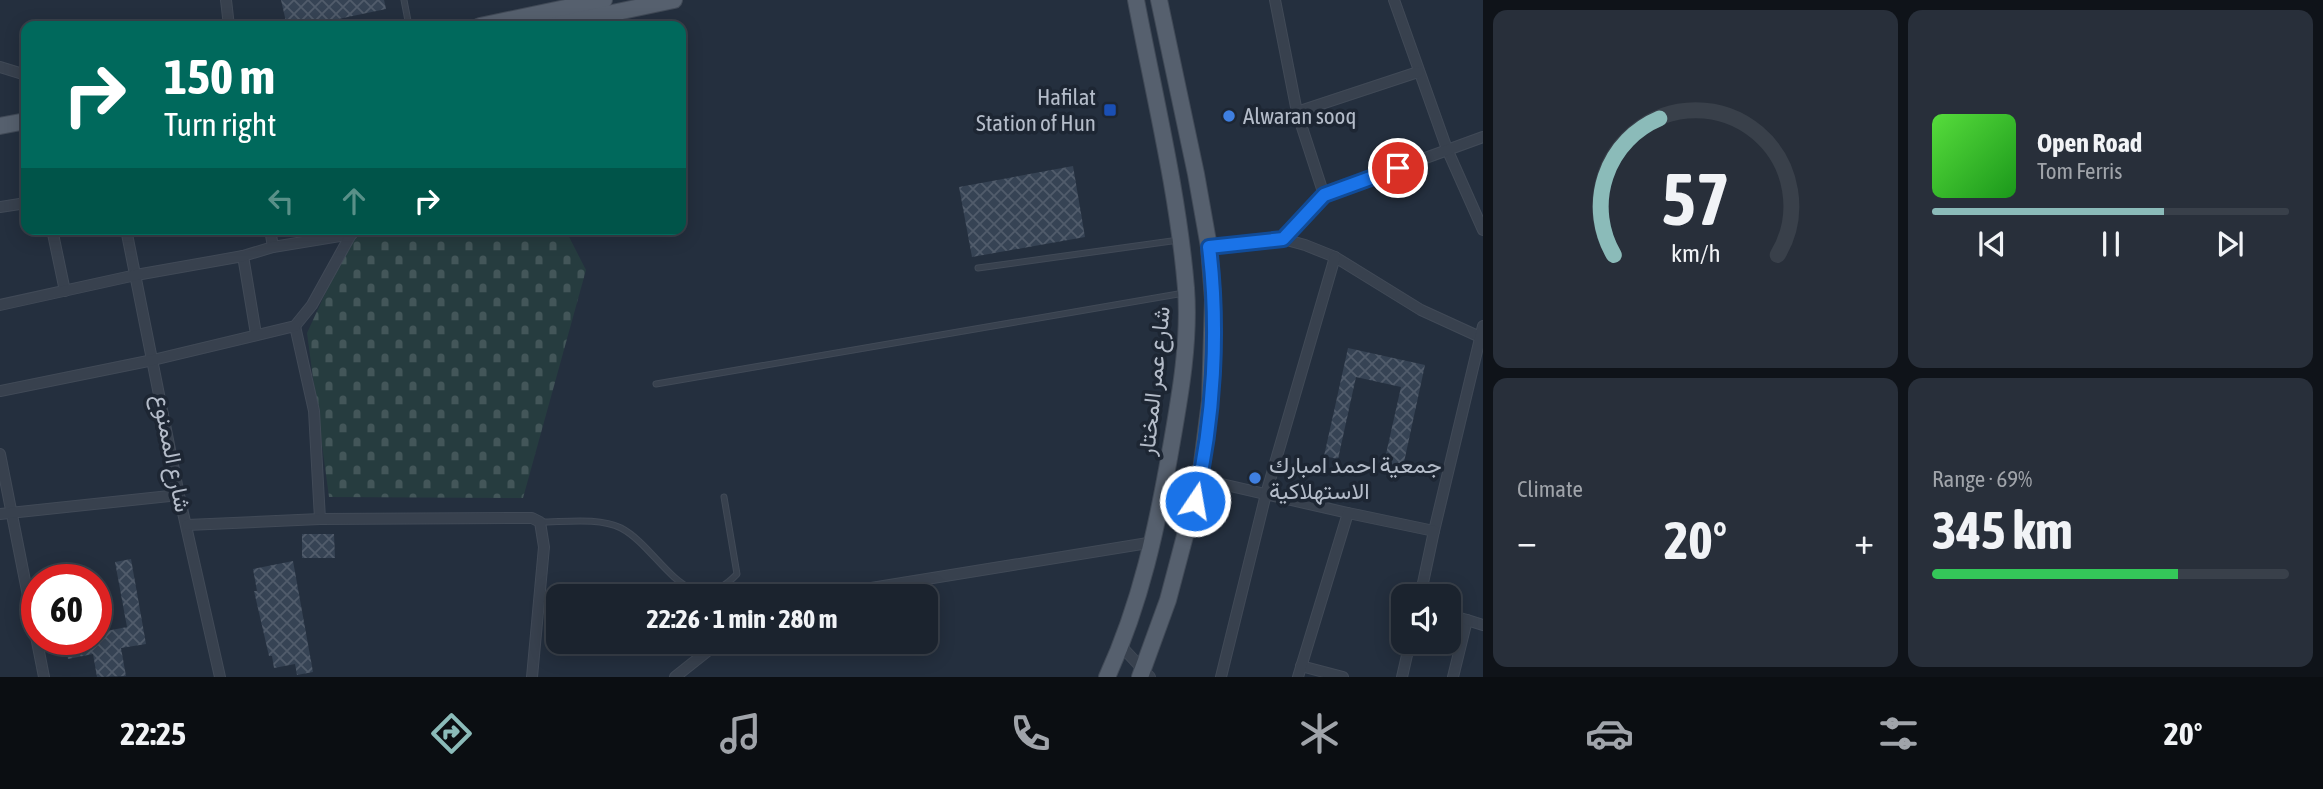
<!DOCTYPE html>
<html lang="en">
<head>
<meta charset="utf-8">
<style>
  body { margin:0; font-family:"Asap Condensed",Vazirmatn,sans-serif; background:#282f3a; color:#f1f3f6; height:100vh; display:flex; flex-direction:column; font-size:26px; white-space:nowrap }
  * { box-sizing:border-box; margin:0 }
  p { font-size:23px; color:#a0a4aa }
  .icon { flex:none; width:38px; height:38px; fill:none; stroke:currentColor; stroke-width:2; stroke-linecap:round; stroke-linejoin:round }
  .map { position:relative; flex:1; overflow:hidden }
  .details { display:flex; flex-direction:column; gap:10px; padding:10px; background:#0f1319; width:840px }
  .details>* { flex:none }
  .guide { position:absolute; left:21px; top:21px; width:665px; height:214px; border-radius:14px; box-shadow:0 4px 18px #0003,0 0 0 2px #39404a; background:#00695c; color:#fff; overflow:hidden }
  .controls { position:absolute; left:1391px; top:584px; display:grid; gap:14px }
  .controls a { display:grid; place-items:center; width:70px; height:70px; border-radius:14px; background:#1b232e; box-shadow:0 4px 18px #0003,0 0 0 2px #39404a; font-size:35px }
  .speed { position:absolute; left:21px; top:564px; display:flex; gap:14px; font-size:35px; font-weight:700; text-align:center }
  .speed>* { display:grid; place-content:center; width:91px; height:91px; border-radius:50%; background:#1b232e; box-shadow:0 4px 18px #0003,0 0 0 2px #39404a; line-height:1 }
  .speed .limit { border:10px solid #d22; background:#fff; color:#111 }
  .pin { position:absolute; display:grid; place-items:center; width:60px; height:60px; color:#fff; margin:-30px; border:4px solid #fff; border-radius:50%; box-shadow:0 2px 7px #0007 }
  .me { position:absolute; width:77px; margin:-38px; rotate:12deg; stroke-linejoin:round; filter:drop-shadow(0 0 5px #0008) }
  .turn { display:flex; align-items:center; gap:24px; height:147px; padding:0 28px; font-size:32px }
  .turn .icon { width:91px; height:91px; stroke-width:2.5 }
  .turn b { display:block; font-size:49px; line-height:60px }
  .lanes { display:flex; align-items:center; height:66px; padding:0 28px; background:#0003; justify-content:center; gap:35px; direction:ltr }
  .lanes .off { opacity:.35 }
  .big { font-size:52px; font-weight:700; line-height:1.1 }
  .details .card { flex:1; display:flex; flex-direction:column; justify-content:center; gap:10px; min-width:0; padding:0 24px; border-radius:14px; background:#282f3a }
  .details .dial { align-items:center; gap:0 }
  .dial svg { height:182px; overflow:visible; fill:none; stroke:#39404a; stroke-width:7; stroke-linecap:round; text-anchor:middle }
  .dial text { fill:#f1f3f6; stroke:none }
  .song { display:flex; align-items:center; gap:21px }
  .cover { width:84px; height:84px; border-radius:10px; background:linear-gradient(135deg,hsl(110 70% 55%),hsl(120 70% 35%)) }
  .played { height:7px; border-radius:4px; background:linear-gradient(90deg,#8bbbb9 65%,#39404a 65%) }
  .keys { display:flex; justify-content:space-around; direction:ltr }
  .heat { display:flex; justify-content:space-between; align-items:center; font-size:38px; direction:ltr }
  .charge { height:10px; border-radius:5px; background:linear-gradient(90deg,#34c759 69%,#39404a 0) }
  .details .tiles { flex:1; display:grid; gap:10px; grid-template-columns:repeat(2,1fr) }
  .trip { position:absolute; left:546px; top:584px; width:392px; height:70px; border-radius:14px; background:#1b232e; box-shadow:0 4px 18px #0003,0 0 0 2px #39404a; font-weight:700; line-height:70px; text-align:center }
  .dock { display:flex; height:112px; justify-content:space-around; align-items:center; background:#0b0e12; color:#a0a4aa }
  .dock .icon { width:49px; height:49px }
  .dock .current { color:#8bbbb9 }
  .dock b { font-size:32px; color:#f1f3f6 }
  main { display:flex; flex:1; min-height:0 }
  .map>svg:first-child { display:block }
  .cemetery { fill:url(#cemetery-stones) }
  .building { fill:url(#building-cross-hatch) }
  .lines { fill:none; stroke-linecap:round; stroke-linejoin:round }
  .service-casing { stroke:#414a57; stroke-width:7 }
  .minor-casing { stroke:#414a57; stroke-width:12 }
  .primary-casing { stroke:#414a57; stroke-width:18 }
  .service { stroke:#38414e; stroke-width:5 }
  .minor { stroke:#38414e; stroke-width:10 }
  .primary { stroke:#56606e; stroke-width:16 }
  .route-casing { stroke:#114b97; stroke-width:18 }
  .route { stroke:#1a73e8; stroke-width:12 }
  .transit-dot { fill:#1a4fb4; stroke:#1d2633; stroke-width:2.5 }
  .shop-dot { fill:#3f7fe0; stroke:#1d2633; stroke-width:2.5 }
  .labels { text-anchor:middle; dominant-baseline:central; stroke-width:7; stroke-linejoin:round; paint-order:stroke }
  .poi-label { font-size:23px; fill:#b4bcc9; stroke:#1d2633; text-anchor:start }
  .street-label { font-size:23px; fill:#b4bcc9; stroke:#1d2633 }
</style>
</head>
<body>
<main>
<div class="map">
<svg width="1483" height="677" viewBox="0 0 1483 677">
  <defs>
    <pattern id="cemetery-stones" width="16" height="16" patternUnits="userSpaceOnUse" patternTransform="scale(1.75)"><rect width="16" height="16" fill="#263c3f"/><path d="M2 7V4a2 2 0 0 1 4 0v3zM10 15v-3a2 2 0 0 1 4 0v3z" fill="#435659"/></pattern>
    <pattern id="building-cross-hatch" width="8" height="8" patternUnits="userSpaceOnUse" patternTransform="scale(1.75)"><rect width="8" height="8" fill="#364354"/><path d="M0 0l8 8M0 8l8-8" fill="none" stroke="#515c6b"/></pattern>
  </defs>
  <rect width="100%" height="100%" fill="#242f3e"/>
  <!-- cemetery -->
  <polygon class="cemetery" points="355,229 565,229 586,270 523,498 329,497 307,333"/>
  <!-- building -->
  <g class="building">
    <polygon points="281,0 384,0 386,9 305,26 287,26"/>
    <polygon points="1073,166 1085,237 972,257 959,187"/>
    <polygon points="1348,348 1425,365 1401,476 1382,472 1401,387 1356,377 1338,459 1324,456"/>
    <polygon points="302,534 334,534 335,558 302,558"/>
    <polygon points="131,559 146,644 121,648 126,676 97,677 93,654 68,659 64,639 96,639 96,633 127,627 115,562"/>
    <polygon points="293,561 313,672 297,675 295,664 274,668 272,656 269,656 254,591 257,591 253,569"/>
  </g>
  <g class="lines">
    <defs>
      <g id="service">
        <polyline points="404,0 409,26"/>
        <polyline points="978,268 1179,240"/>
        <polyline points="656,384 1184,293"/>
        <path d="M 540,522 C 565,522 599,517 621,528 C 661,549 688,626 737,574 L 724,497"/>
      </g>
      <g id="minor">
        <polyline points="226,0 229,26"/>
        <polyline points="1275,0 1297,112"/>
        <polyline points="1394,0 1447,149 1483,230"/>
        <polyline points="0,67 26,75"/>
        <polyline points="1324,195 1297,112 1418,72"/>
        <polyline points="0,207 26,203"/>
        <polyline points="52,229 65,291"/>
        <polyline points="126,229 179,495 220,677"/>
        <polyline points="270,229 273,247"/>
        <polyline points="1283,239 1324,195 1483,137"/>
        <polyline points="1209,247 1283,239 1305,245 1335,257 1421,310 1480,337"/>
        <polyline points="243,256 256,334"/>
        <polyline points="0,305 136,275 243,256 273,247 352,234"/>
        <polyline points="295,326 314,411 320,519"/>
        <polyline points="0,391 153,360 295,326 312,305 354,229"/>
        <polyline points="0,454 44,677"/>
        <polyline points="1200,479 1348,513"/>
        <polyline points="0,514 179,495"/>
        <polyline points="187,525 320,519 532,518 540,522 544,547 532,677"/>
        <polyline points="1434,531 1483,326"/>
        <polyline points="816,597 1154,542"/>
        <polyline points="1449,615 1467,620 1453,677"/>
        <polyline points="1467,620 1483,625"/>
        <polyline points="1121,646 1150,677"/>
        <polyline points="1301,666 1343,677"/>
        <polyline points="675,677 719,642"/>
        <polyline points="1221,677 1266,494 1335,257"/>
        <polyline points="1298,677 1348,513 1434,531 1420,597"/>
        <polyline points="1402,677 1410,642"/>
      </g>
      <g id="primary">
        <polyline points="480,26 604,0"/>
        <polyline points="551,26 674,0"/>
        <polyline points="0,126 26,121"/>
        <path d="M 1107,677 C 1141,603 1157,527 1171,447 C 1180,396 1190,341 1186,288 C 1178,192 1154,95 1136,0"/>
        <polyline points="1140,677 1168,600 1200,479 1210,401 1213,299 1209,247 1196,174 1159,0"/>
      </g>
    </defs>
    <!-- service casing -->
    <use href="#service" class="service-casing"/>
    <!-- minor casing -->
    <use href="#minor" class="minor-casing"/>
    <!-- primary casing -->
    <use href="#primary" class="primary-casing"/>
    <!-- service -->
    <use href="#service" class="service"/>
    <!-- minor -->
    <use href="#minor" class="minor"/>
    <!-- primary -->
    <use href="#primary" class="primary"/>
  </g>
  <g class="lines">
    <defs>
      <path id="route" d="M 1195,501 C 1214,420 1219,329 1209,247 L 1283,239 L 1324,195 L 1398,168"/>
    </defs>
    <!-- route casing -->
    <use href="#route" class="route-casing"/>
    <!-- route -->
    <use href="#route" class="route"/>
  </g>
  <!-- markers -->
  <rect class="transit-dot" x="1103" y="103" width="14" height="14" rx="3.5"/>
  <g class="shop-dot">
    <circle cx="1229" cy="116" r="7"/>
    <circle cx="1255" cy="478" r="7"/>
  </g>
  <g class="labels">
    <!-- poi labels -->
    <g class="poi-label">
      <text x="1096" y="97" text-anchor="end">Hafilat<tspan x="1096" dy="26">Station of Hun</tspan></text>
      <text x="1243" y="116">Alwaran sooq</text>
      <text x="1269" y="465">جمعية احمد امبارك<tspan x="1269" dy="26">الاستهلاكية</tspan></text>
    </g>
    <!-- street labels -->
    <g class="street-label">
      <text transform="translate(1154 381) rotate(-84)">شارع عمر المختار</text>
      <text transform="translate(172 453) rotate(79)">شارع الممنوع</text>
    </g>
  </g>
</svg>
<div class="controls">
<a><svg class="icon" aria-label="sound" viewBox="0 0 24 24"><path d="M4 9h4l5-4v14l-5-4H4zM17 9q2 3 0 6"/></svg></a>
</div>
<div class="speed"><div class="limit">60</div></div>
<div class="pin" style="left:1398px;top:168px;background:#d93025"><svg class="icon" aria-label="arrive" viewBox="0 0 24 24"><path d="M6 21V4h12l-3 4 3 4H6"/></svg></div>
<svg class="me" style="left:1195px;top:501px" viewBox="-20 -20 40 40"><circle r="17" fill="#1a73e8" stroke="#fff" stroke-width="3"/><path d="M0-11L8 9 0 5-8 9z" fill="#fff"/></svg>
<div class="trip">22:26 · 1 min · 280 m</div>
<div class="guide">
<div class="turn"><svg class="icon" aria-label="right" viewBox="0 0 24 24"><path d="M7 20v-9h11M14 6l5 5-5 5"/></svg><div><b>150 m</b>Turn right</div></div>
<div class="lanes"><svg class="icon off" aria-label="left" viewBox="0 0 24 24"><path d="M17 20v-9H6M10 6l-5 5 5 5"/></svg><svg class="icon off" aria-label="ahead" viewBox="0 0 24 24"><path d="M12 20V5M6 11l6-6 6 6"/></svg><svg class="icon" aria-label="right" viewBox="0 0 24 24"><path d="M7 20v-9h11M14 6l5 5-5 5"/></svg></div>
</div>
</div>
<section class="details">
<div class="tiles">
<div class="card dial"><svg viewBox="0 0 100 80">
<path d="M14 69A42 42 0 1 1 86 69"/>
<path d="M14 69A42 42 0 0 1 34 9" stroke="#8bbbb9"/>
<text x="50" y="56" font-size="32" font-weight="700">57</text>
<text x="50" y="72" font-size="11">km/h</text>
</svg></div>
<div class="card">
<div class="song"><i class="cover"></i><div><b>Open Road</b><p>Tom Ferris</p></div></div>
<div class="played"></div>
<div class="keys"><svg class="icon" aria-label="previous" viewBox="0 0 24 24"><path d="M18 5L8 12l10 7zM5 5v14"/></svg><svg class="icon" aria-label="pause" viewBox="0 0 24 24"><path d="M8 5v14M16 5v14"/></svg><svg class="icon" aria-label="next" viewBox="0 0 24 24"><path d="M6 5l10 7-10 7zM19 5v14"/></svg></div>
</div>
<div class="card"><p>Climate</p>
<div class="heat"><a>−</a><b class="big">20°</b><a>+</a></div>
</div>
<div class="card"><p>Range · 69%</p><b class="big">345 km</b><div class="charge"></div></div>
</div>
</section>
</main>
<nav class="dock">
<b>22:25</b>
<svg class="icon current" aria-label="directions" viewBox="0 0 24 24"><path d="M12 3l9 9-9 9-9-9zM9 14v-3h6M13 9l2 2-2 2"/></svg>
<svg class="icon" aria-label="music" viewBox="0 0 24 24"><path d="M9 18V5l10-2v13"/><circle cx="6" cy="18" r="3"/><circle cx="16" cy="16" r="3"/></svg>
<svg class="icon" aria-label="phone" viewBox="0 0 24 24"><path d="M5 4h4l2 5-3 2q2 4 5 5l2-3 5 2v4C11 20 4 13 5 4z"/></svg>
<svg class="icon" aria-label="climate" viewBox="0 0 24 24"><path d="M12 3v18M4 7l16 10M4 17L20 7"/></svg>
<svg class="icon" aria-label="car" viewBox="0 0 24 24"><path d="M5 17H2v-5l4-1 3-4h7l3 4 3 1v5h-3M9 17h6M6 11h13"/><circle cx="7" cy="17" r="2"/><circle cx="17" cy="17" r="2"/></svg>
<svg class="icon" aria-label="filters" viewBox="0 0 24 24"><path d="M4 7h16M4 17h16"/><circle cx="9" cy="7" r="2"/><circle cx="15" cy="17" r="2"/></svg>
<b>20°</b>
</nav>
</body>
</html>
